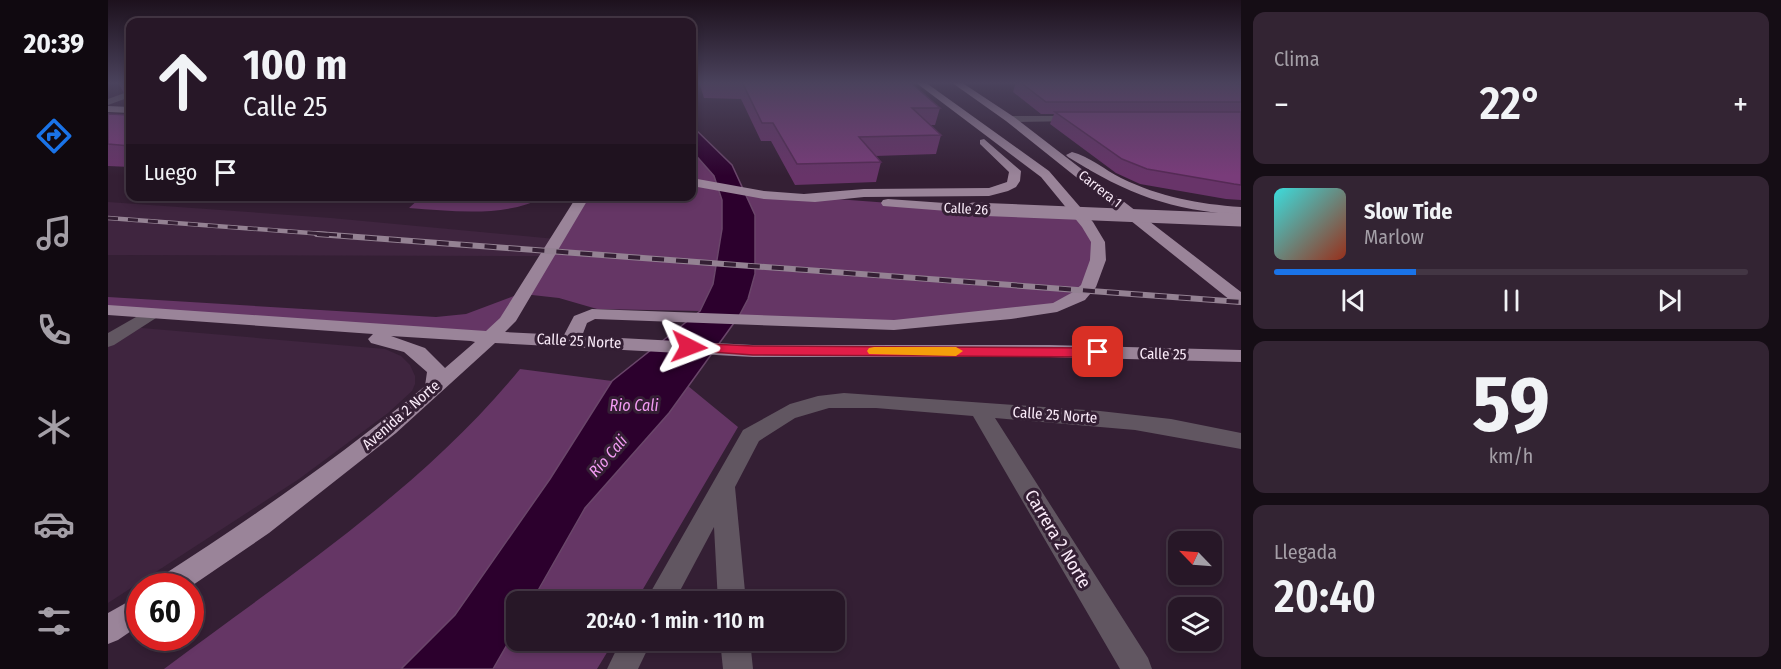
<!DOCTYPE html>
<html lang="es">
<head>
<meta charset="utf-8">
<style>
  body { margin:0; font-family:"Fira Sans Condensed",sans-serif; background:#332433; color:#f1f3f6; height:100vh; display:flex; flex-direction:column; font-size:22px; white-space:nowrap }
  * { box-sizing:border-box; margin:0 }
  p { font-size:20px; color:#a49fa7 }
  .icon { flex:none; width:33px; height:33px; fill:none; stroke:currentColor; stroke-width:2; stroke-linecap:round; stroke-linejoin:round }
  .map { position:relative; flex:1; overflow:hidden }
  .sheet { display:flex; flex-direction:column; gap:12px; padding:12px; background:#150d15; width:540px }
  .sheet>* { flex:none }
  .top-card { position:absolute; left:18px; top:18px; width:570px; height:183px; border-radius:12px; box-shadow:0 3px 9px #0003,0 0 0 2px #433644; background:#271727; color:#f1f3f6; overflow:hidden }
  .needle { width:39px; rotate:295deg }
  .buttons { position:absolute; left:1060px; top:531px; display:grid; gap:12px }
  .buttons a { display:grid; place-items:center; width:54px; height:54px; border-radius:12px; background:#271727; box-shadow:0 3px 9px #0003,0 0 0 2px #433644; font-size:30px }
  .speed { position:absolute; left:18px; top:573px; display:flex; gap:12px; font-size:30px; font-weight:700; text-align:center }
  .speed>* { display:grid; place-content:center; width:78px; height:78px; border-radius:50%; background:#271727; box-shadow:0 3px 9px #0003,0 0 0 2px #433644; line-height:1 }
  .speed .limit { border:9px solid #d22; background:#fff; color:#111 }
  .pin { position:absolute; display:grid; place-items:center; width:51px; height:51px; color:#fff; margin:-26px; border-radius:12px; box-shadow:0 3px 9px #0006 }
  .me { position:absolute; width:66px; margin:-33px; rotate:93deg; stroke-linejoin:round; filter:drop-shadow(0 0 4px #0008) }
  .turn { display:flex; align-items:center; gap:21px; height:126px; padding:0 18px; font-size:27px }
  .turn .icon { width:78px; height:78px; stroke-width:2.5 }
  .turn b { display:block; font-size:42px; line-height:51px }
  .then { display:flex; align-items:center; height:57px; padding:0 18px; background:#0003; gap:12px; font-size:22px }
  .big { font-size:45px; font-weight:600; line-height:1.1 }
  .sheet .widget { flex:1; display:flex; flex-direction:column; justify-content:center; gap:9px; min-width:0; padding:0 21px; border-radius:12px; background:#332433 }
  .sheet .dial { align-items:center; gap:0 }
  .dial b { font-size:78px; line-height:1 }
  .song { display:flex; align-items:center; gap:18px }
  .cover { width:72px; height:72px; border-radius:9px; background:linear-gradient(135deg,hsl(180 70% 55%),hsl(10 70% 35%)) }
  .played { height:6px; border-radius:3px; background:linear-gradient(90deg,#1a73e8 30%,#433644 30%) }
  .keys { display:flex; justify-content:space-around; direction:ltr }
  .heat { display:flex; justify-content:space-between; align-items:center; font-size:33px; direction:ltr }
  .trip { position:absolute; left:398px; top:591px; width:339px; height:60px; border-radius:12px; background:#271727; box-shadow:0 3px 9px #0003,0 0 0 2px #433644; font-weight:600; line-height:60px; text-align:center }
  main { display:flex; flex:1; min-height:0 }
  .menu { display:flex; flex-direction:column; width:108px; justify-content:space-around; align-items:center; background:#100910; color:#a49fa7 }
  .menu .icon { width:42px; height:42px }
  .menu .current { color:#1a73e8 }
  .menu b { font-size:27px; color:#f1f3f6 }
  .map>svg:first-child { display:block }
  .built { fill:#3f253f }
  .green { fill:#653665 }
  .water { fill:#2c002d; stroke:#6a466a; stroke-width:1.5 }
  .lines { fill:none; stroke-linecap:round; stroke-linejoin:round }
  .minor { fill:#615661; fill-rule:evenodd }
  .secondary { fill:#817081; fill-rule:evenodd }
  .primary { fill:#9a8499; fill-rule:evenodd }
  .rail-far1-casing { stroke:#948293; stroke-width:4.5 }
  .rail-casing { stroke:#948293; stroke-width:6 }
  .rail-far1 { stroke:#341f34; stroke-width:3; stroke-dasharray:10; stroke-linecap:butt }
  .rail { stroke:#341f34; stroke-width:4; stroke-dasharray:12; stroke-linecap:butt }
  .primary-bridge { stroke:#9a8499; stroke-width:13 }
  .wall { fill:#683469 }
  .building { fill:#793c7a; stroke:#552a55; stroke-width:1.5 }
  .route { fill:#e11d48; stroke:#92132f; stroke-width:1.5 }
  .slow { fill:#f59e0b }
  .labels { text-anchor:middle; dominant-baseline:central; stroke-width:6; stroke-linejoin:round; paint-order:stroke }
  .far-street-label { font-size:14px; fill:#faebf9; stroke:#341f34 }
  .street-label { font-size:15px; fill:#faebf9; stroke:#341f34 }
  .water-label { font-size:16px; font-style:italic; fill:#f39cf3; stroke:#341f34 }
  .near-street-label { font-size:18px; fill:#faebf9; stroke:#341f34 }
</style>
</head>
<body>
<main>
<nav class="menu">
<b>20:39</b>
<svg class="icon current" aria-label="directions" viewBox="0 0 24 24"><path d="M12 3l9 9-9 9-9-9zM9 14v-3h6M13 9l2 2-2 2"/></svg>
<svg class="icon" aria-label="music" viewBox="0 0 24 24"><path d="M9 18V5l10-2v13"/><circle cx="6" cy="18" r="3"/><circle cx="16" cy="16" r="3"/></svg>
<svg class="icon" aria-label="phone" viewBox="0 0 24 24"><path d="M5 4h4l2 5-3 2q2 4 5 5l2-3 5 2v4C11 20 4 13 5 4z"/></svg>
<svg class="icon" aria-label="climate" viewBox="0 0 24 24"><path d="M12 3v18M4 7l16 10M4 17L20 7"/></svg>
<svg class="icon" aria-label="car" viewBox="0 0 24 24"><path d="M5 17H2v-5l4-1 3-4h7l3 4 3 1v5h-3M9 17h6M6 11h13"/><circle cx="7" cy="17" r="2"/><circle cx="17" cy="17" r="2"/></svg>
<svg class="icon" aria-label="filters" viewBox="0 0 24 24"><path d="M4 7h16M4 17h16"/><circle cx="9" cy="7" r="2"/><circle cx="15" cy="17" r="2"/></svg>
</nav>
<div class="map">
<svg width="1133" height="669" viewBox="0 0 1133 669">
  <rect width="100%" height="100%" fill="#341f34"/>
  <!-- built -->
  <g class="built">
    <polygon points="0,202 223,218 448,239 437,256 0,255"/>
    <polygon points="22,327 277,349 293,356 302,365 307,376 307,384 304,391 280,413 191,479 0,603 0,341"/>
  </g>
  <!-- green -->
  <g class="green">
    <polygon points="584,151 606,176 614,200 614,229 605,284 592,311 489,309 451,298 415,294 382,337 0,310 0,297 328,317 358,314 414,293 476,197 584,196"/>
    <path d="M 638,192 C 748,201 859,209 969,214 L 990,242 L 980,287 L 949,307 L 786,325 L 631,316 L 640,299 Z"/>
    <path d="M 313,197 L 313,196 L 437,197 C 395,218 346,211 301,208 Z"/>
    <path d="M 412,369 L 504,381 L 442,479 L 347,615 L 293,669 L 56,669 C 180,576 313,490 412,369 Z"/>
    <polygon points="580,386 630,427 528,601 424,602 477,508 561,413"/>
    <polygon points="408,629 408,640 506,641 489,669 385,669"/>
  </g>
  <!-- water -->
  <polygon class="water" points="584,126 624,165 647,215 647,274 640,299 631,316 561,413 477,508 424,601 408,602 408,629 385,669 293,669 347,615 442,479 504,381 592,311 605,284 614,229 614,200 606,176 584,151"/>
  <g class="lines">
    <!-- minor -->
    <g class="minor">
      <polygon points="22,91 22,97 0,105 0,99"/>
      <polygon points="966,116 971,119 970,121 902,122 897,119 902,116"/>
      <polygon points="42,309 48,310 51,314 48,318 6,345 0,347 0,333"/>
      <polygon points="736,393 992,411 1063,419 1133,433 1133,449 1027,430 887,418 1040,658 1044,669 1012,669 865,416 768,408 721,408 687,418 651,441 627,487 638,602 610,602 606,527 566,602 537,602 635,430 682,404 710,396"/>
      <polygon points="513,640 544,640 530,669 499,669"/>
      <polygon points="612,640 642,640 645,669 615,669"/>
    </g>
    <!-- secondary -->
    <polygon class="secondary" points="0,106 22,107 22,113 0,112"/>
    <!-- primary -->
    <g class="primary">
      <path d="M 807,82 L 817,82 L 941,171 L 985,222 L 997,242 L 998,260 L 988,287 L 977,300 L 949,312 L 903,319 L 786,330 L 487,319 L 479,323 L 474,336 L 645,345 L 942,345 L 1133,350 L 1133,362 L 942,357 L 645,357 L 387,343 L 288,433 L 161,533 L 82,587 L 49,586 L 52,577 C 144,518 233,456 317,386 L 319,372 L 296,352 L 263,343 L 260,339 L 265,334 L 0,315 L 0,305 L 378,331 L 392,318 L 469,196 L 482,196 L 408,321 L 397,332 L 456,335 L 466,316 L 484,309 L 786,320 L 945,303 L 965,292 L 973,285 L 982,260 L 983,242 L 974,227 L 933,177 ZM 283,336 L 363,341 L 367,342 L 337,368 L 317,348 Z"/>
      <polygon points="843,82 853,82 906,117 1133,292 1133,305 1127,304 898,121"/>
      <polygon points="876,139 913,171 912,181 908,187 900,191 881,196 756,197 707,202 656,199 584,186 584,178 656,191 696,194 756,189 881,188 899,182 901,172 872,144 872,140"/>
      <path d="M 964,152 C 981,156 997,170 1013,178 C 1052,197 1090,204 1133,207 L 1133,215 C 1062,210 1021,195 960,157 L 958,155 Z"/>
      <polygon points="780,199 865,205 872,209 865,213 775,206 773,203 775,200"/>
      <polygon points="32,595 32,625 10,640 0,644 0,613"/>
    </g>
    <defs>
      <polyline id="rail-far1" points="0,218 229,235"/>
      <polyline id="rail" points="209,234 1133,302"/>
    </defs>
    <!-- rail-far1 casing -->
    <use href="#rail-far1" class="rail-far1-casing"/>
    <!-- rail casing -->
    <use href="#rail" class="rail-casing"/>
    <!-- rail-far1 -->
    <use href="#rail-far1" class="rail-far1"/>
    <!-- rail -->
    <use href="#rail" class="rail"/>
    <!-- primary-bridge -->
    <polyline class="primary-bridge" points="865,209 1133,220"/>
  </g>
  <!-- wall -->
  <g class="wall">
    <polygon points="10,82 22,82 22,101 20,101"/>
    <polygon points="591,82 802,82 832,108 827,125 822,125 833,135 828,154 767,156 773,162 768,182 687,185 663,141 653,141 633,99 596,98"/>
    <polygon points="908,82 1133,82 1133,200 1118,199 1032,184 1008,173 942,124 946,114 933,114 905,92"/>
    <polygon points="0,114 22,115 22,167 0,166"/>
  </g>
  <!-- building -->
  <g class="building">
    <polygon points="625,82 802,82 832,108 804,108 833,135 751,137 773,162 689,164 665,123 654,123 634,82"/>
    <polygon points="912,82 1127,82 1133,85 1133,102 938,102"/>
    <polygon points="947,112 1133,112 1133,185 1126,184 1039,169 1014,159"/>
    <polygon points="0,114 22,115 22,146 0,144"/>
  </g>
  <!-- sky -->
  <linearGradient id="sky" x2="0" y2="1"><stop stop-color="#1d111d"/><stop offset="0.47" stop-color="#4a425c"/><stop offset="1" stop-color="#4a425c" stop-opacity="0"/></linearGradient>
  <rect width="1133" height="176" fill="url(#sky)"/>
  <!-- route -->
  <polygon class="route" points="581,343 645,346 990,348 997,352 990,357 645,355 576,350 574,347 576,344"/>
  <!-- slow -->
  <polygon class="slow" points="766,347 848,347 855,351 848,356 761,354 759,351 761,348"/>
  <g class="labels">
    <!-- far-street labels -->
    <g class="far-street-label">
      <text transform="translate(992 189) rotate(38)">Carrera 1</text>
      <text transform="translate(858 209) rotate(3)">Calle 26</text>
    </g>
    <!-- street labels -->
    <g class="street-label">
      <text transform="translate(471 341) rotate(3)">Calle 25 Norte</text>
      <text transform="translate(1055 354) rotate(1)">Calle 25</text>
      <text transform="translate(293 415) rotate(-41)">Avenida 2 Norte</text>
      <text transform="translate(947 415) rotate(4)">Calle 25 Norte</text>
    </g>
    <!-- water labels -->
    <g class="water-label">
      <text x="526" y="405">Rio Cali</text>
      <text transform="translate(500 456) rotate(-49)">Río Cali</text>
    </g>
    <!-- near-street labels -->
    <g class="near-street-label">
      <text transform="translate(950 539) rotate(59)">Carrera 2 Norte</text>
    </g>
  </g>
</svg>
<div class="buttons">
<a><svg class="needle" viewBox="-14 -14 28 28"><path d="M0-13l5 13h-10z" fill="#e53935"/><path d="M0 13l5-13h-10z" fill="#a49fa7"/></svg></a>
<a><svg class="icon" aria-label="layers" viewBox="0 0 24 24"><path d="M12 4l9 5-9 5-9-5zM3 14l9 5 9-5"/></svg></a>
</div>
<div class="speed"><div class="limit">60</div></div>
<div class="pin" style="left:990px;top:352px;background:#d93025"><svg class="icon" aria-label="arrive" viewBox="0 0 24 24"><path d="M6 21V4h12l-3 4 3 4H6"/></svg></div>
<svg class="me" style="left:581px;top:347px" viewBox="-20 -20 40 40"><path d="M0-17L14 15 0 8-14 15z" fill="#e11d48" stroke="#fff" stroke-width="4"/></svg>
<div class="trip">20:40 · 1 min · 110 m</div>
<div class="top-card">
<div class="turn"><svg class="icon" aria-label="ahead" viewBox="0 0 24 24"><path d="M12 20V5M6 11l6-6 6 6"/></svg><div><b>100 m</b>Calle 25</div></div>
<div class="then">Luego<svg class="icon" aria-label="arrive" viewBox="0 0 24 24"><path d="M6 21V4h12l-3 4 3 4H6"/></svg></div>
</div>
</div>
<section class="sheet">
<div class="widget"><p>Clima</p>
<div class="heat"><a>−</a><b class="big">22°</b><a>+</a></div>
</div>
<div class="widget">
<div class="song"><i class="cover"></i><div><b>Slow Tide</b><p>Marlow</p></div></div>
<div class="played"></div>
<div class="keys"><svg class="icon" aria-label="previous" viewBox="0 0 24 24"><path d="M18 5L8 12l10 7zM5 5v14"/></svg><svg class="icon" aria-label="pause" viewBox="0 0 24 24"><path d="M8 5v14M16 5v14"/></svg><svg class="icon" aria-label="next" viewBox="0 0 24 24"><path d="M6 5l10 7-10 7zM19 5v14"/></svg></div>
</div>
<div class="widget dial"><b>59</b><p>km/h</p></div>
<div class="widget"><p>Llegada</p><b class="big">20:40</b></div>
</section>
</main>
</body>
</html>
